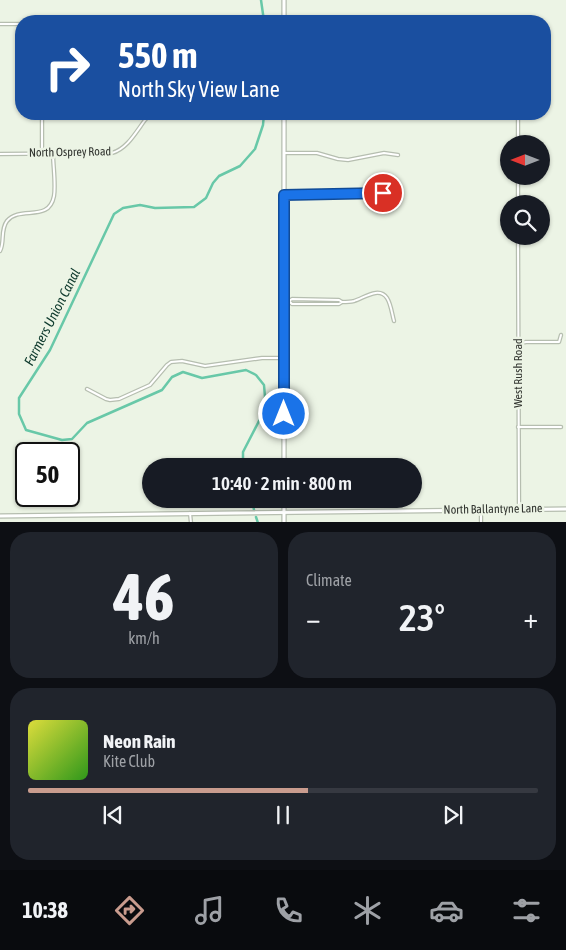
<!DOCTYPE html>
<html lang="en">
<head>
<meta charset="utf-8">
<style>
  body { margin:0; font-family:"Asap Condensed",sans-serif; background:#20242c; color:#f1f3f6; height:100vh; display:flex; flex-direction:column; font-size:19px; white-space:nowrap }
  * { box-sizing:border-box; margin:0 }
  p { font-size:16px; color:#9ea1a6 }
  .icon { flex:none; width:28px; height:28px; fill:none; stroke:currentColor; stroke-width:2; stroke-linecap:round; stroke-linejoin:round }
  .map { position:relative; height:522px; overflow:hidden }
  .side { display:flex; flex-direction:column; gap:10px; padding:10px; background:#0d0f14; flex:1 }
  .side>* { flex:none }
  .guide { position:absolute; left:15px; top:15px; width:536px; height:105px; border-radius:20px; box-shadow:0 1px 4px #0004; background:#1a4fa0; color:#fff; overflow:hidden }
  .needle { width:32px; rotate:270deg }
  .buttons { position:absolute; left:500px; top:135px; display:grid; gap:10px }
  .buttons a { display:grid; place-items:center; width:50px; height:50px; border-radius:50%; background:#171b24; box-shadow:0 1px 4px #0004; font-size:25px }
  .speed { position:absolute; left:15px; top:442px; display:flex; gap:10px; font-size:25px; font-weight:700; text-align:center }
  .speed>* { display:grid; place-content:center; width:65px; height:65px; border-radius:50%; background:#171b24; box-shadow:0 1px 4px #0004; line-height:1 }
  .speed .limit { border:2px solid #111; border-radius:8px; background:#fff; color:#111 }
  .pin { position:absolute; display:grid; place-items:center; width:42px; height:42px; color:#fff; margin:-21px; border:2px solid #fff; border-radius:50%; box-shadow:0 1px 5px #0007 }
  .me { position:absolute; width:55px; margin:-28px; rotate:0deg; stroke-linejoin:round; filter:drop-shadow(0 0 4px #0008) }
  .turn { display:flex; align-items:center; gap:18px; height:105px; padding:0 20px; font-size:22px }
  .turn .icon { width:65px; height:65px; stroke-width:2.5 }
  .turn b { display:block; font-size:35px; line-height:42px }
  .big { font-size:38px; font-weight:600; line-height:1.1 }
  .side .widget { flex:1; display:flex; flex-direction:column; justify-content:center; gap:8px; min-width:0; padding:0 18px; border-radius:20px; background:#20242c }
  .side .dial { align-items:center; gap:0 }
  .dial b { font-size:65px; line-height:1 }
  .song { display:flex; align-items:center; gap:15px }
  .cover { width:60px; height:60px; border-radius:8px; background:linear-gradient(135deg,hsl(60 70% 55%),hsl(110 70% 35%)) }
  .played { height:5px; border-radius:2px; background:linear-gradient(90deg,#c99c8e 55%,#363941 55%) }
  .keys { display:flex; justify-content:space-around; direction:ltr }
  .heat { display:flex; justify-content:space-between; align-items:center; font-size:28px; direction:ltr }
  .side .tiles { flex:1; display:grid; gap:10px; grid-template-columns:1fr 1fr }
  .widget:last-child { grid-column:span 2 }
  .trip { position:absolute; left:142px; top:458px; width:280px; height:50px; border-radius:25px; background:#171b24; box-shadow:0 1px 4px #0004; font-weight:600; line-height:50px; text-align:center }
  .menu { display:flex; height:80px; justify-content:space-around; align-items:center; background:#090b0e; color:#9ea1a6 }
  .menu .icon { width:35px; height:35px }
  .menu .active { color:#c99c8e }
  .menu b { font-size:22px; color:#f1f3f6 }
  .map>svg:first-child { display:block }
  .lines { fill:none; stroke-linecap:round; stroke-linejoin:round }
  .canal { stroke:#68c8a8; stroke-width:2.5 }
  .street-casing { stroke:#b6beb0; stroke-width:4.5 }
  .secondary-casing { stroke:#b6beb0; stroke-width:5.5 }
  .street { stroke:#fff; stroke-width:2 }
  .secondary { stroke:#fff; stroke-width:3 }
  .route-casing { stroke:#114b97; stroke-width:12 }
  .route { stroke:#1a73e8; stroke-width:9 }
  .labels { text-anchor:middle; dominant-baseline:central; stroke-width:5; stroke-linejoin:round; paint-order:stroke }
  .street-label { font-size:12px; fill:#323530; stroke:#ecf4e5 }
  .water-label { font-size:14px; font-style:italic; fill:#0d392c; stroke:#ecf4e5 }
</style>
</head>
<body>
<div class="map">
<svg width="566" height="523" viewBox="0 0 566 523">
  <rect width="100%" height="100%" fill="#ecf4e5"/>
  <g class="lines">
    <!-- canal -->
    <g class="canal">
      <polyline points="261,0 264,21"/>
      <polyline points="243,466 243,452 260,419 265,397 264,385 256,375 246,370 202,378 183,372 172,377 162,390 87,423 72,439 62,440 26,430 19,414 19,398 50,350 114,214 123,208 140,205 155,208 194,207 206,198 213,183 219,176 240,166 255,149 263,125 264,114"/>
      <polyline points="252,499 254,510"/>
      <polyline points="256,517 258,523"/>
    </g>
    <defs>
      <g id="street">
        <polyline points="183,21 185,20"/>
        <polyline points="0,24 21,24"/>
        <polyline points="42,114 42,153"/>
        <polyline points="518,114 518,144"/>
        <polyline points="284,153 317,153 338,159 348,160 384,153 398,155"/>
        <path d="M 0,154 L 112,153 C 127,149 136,132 145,120 L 149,116 L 154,114"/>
        <polyline points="284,195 383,193"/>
        <polyline points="518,204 518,176"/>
        <polyline points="518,236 519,509"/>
        <path d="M 0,251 C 5,242 0,230 7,221 C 20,205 49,223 54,196 C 56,184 53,165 53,153"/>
        <polyline points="285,301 289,301 292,299 339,300 342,302 339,304 292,304 289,301"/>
        <path d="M 342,302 C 346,302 350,302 354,301 C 364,298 379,286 387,298 C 391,304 392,314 394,321"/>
        <polyline points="517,344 526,342 559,342 561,335"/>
        <polyline points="87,389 106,399 110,400 119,399 150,385 167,365 171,362 182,361 205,366 262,358 284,358"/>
        <polyline points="518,427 561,427"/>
        <polyline points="481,510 481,523"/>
        <polyline points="190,513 191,523"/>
      </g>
      <g id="secondary">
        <polyline points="284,0 284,21"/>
        <polyline points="284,466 284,114"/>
        <polyline points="0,516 566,509"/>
        <polyline points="284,523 284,499"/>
      </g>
    </defs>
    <!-- street casing -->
    <use href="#street" class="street-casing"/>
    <!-- secondary casing -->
    <use href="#secondary" class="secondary-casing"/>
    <!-- street -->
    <use href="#street" class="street"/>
    <!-- secondary -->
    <use href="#secondary" class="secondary"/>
  </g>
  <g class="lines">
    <defs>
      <polyline id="route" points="284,414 284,195 383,193"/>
    </defs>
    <!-- route casing -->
    <use href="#route" class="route-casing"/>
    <!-- route -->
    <use href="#route" class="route"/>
  </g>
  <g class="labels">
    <!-- street labels -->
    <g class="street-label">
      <text transform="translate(70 152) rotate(-1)">North Osprey Road</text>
      <text transform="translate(518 373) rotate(-90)">West Rush Road</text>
      <text transform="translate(493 509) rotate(-1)">North Ballantyne Lane</text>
    </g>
    <!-- water labels -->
    <g class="water-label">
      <text transform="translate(52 317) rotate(-63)">Farmers Union Canal</text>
    </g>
  </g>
</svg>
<div class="buttons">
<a><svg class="needle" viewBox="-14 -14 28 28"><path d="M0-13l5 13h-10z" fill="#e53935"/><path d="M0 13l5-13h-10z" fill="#9ea1a6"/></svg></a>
<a><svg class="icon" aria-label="search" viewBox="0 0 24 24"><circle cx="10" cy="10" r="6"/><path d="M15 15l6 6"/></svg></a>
</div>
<div class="speed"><div class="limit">50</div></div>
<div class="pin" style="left:383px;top:193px;background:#d93025"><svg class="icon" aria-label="arrive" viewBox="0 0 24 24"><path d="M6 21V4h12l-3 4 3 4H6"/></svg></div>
<svg class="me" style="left:284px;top:414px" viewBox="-20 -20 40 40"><circle r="17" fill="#1a73e8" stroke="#fff" stroke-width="3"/><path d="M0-11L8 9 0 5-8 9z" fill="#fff"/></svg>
<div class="trip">10:40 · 2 min · 800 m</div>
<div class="guide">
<div class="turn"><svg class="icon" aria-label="right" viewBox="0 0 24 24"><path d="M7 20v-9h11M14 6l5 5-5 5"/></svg><div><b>550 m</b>North Sky View Lane</div></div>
</div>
</div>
<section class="side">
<div class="tiles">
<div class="widget dial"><b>46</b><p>km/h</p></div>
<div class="widget"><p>Climate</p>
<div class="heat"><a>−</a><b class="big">23°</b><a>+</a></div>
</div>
<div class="widget">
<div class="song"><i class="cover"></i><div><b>Neon Rain</b><p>Kite Club</p></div></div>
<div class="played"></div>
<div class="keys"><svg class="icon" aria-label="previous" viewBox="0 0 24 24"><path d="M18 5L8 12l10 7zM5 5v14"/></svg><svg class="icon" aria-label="pause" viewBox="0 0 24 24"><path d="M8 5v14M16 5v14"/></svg><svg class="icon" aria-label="next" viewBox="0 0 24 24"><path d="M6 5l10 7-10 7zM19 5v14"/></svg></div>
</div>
</div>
</section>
<nav class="menu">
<b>10:38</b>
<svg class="icon active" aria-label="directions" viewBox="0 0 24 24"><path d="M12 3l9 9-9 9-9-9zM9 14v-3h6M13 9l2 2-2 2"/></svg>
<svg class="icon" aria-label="music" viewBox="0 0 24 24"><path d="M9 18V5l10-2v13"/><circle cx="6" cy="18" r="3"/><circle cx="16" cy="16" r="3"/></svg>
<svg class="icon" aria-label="phone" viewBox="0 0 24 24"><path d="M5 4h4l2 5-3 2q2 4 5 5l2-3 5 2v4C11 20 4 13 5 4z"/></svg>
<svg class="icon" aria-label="climate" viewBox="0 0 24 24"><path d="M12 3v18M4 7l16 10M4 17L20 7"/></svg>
<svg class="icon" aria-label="car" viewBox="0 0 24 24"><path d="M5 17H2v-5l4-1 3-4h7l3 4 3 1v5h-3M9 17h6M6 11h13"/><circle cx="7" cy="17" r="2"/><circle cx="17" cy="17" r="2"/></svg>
<svg class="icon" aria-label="filters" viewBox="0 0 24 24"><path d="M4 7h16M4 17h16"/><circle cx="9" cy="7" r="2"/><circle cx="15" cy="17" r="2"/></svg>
</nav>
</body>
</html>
